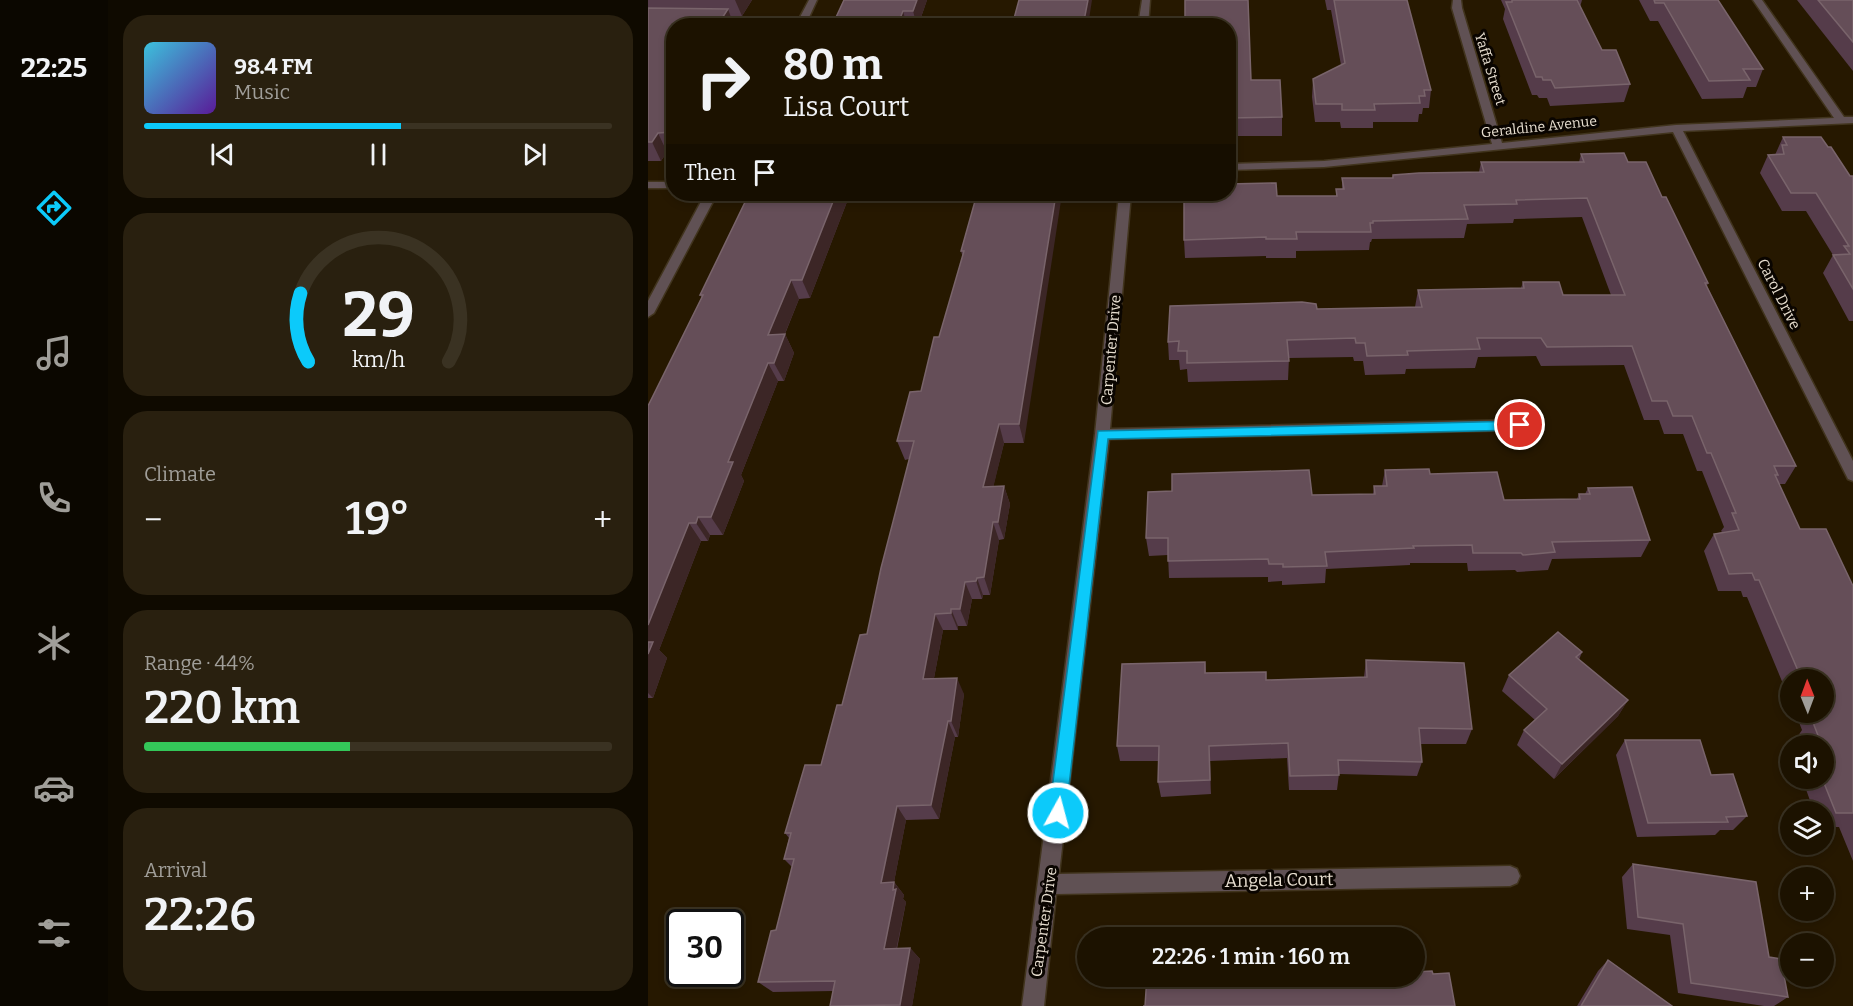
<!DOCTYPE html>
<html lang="en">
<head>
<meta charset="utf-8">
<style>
  body { margin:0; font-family:Bitter,serif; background:#29200f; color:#f1f3f6; height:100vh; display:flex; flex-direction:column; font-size:22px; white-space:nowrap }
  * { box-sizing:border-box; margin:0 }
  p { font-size:20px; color:#a09e99 }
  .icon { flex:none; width:33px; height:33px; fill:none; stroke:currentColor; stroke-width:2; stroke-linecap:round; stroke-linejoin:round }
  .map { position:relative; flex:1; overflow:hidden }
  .panel { display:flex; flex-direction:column; gap:15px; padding:15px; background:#0f0a00; width:540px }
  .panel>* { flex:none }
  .hud { position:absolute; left:18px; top:18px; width:570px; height:183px; border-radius:24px; box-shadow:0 3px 9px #0003,0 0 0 2px #3a3222; background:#1c1200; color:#f1f3f6; overflow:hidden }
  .needle { width:39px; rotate:359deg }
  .tools { position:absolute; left:1132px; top:669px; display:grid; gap:12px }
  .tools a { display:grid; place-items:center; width:54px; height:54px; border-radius:50%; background:#1c1200; box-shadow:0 3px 9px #0003,0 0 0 2px #3a3222; font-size:30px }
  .speed { position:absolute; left:18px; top:909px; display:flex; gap:12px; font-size:30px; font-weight:700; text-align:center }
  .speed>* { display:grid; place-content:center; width:78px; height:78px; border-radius:50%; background:#1c1200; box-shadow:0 3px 9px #0003,0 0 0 2px #3a3222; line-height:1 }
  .speed .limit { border:3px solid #111; border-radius:9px; background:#fff; color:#111 }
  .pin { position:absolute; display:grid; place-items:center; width:51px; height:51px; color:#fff; margin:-26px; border:3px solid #fff; border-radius:50%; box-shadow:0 2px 6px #0007 }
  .me { position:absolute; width:66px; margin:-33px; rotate:7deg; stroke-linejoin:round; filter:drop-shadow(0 0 4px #0008) }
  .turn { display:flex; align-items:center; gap:21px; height:126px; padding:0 18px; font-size:27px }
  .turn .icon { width:78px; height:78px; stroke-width:2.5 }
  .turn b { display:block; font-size:42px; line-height:51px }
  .then { display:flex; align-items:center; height:57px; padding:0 18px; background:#0003; gap:12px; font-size:22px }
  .big { font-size:45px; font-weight:600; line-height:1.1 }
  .panel .tile { flex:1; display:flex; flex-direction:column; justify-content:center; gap:9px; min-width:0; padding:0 21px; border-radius:24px; background:#29200f }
  .panel .dial { align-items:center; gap:0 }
  .dial svg { height:156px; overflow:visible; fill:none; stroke:#3a3222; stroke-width:7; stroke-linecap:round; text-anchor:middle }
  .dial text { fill:#f1f3f6; stroke:none }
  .song { display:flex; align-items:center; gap:18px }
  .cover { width:72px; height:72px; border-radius:9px; background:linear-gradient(135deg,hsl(190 70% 55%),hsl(270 70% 35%)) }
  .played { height:6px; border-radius:3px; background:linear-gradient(90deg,#0ccafa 55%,#3a3222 55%) }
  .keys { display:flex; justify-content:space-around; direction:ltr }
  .heat { display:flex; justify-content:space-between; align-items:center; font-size:33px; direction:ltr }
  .charge { height:9px; border-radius:4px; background:linear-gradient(90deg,#34c759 44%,#3a3222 0) }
  .trip { position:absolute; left:429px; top:927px; width:348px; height:60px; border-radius:30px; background:#1c1200; box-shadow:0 3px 9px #0003,0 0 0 2px #3a3222; font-weight:600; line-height:60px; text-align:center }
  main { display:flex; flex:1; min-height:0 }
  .dock { display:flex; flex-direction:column; width:108px; justify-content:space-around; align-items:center; background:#0b0700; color:#a09e99 }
  .dock .icon { width:42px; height:42px }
  .dock .active { color:#0ccafa }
  .dock b { font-size:27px; color:#f1f3f6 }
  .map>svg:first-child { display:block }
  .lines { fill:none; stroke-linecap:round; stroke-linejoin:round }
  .minor-casing { stroke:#41341d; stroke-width:3 }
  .minor { fill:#605154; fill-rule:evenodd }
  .wall { fill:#553c4a }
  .shaded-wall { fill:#3c2626 }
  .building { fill:#654e58; stroke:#79646b; stroke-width:1.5 }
  .route { fill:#0ccafa; stroke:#0883a2; stroke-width:1.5 }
  .labels { text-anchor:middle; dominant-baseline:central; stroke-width:6; stroke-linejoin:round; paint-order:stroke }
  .far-street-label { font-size:14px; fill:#e8dfd0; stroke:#0a0500 }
  .street-label { font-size:15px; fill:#e8dfd0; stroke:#0a0500 }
  .near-street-label { font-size:18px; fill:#e8dfd0; stroke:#0a0500 }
</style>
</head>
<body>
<main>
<nav class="dock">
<b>22:25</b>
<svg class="icon active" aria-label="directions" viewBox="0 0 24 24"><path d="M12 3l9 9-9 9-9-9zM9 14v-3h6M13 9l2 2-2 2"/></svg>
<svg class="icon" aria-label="music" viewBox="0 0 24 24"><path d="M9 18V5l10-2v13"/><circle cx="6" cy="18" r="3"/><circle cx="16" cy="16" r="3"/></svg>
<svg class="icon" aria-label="phone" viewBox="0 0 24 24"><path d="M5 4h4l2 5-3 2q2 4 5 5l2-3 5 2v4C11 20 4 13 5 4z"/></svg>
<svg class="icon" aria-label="climate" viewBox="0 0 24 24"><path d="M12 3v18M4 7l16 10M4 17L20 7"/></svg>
<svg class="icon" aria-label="car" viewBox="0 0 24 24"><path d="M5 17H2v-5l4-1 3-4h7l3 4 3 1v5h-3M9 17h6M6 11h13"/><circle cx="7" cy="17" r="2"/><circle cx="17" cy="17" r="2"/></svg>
<svg class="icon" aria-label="filters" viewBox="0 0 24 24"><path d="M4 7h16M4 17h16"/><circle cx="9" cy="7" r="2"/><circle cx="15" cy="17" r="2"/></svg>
</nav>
<section class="panel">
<div class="tile">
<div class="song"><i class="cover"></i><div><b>98.4 FM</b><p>Music</p></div></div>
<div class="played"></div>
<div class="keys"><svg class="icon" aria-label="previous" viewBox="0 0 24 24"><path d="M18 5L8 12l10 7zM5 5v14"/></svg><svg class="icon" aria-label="pause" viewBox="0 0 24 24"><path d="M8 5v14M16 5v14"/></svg><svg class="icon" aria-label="next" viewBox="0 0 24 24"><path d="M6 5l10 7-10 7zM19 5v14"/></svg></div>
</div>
<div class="tile dial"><svg viewBox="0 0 100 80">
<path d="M14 69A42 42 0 1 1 86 69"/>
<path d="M14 69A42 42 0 0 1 10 34" stroke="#0ccafa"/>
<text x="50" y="56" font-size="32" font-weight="700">29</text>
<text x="50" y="72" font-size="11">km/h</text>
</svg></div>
<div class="tile"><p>Climate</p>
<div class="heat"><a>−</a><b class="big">19°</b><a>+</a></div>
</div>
<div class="tile"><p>Range · 44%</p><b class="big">220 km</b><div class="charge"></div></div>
<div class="tile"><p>Arrival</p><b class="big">22:26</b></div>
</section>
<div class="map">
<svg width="1205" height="1006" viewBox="0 0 1205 1006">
  <rect width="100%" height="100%" fill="#261800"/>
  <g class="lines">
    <defs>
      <g id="minor">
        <polygon points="161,0 169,0 157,26 66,25 61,22 66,19 151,19"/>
        <polygon points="494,0 502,0 500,26 490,26"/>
        <polygon points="805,0 813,0 814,8 854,143 1028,125 1186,118 1105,0 1114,0 1196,117 1205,117 1205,123 1035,131 1205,461 1205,481 1200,479 1198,475 1025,132 676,167 580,170 580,164 676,161 844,144 804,8"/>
        <rect x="0" y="182" width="26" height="6"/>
        <polygon points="57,194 69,194 6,313 0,317 0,301"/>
        <polygon points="471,194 483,194 462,429 872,420 879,425 872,430 461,439 411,874 862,866 869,869 872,876 869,883 862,886 408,894 396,1006 374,1006 447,434"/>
      </g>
    </defs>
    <!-- minor casing -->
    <use href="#minor" class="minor-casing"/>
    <!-- minor -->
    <use href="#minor" class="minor"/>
  </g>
  <!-- wall -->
  <g class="wall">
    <polygon points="0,0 104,0 94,16 82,16 86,26 26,26 26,151 19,152 13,161 0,161"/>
    <polygon points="196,0 279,0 270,26 184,26"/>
    <polygon points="537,0 600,0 603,80 632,80 634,117 634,136 580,136 580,26 537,26"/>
    <polygon points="677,0 759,0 783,90 781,108 775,108 774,114 771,114 770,122 725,122 725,128 693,128 692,122 667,122 664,97 665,79 693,65 683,10 679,10"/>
    <polygon points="853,0 934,0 932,7 954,50 982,84 976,102 902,106 899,98 891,98 889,95 884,95 855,19 857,9"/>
    <polygon points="991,0 1070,0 1115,69 1108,87 1099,87 1095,98 1054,99 1010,21 1002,21"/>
    <polygon points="1149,0 1205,0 1205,71"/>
    <polygon points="1135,137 1180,147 1202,176 1205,176 1205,321 1201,321 1175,273 1185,255 1158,211 1134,211 1112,173 1120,155 1127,155"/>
    <polygon points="933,154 980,162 1014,197 1060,283 1059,286 1148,466 1137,484 1131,484 1152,529 1205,586 1205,861 1191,827 1176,827 1176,812 1166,812 1154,778 1176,778 1176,746 1154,746 1150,736 1154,730 1147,712 1176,712 1176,680 1143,680 1143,703 1099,597 1095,597 1093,591 1070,591 1056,551 1066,534 1074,532 1073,531 1076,527 1054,471 1049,471 1035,434 1016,434 1011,420 996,420 976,365 893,366 888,356 830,357 827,368 758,369 757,374 717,375 715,361 706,361 705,357 641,358 640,380 540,382 539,369 532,370 531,360 521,360 520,342 669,309 767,307 770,290 873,288 875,282 915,295 963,295 934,217 866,219 865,223 819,224 816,238 724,239 723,242 722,242 721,250 648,251 648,258 618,258 618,256 537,258 536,240 629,196 688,196 688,189 694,189 694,178 744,178 745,175 831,172 833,162 931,162"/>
    <polygon points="202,194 162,298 151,299 137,334 146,353 136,381 130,381 93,475 96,481 75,535 62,535 60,541 53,541 11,650 19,658 5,698 0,698 0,406 54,298 52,295"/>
    <polygon points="329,194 376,443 356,443 345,487 356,486 362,504 356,539 351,540 342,595 335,595 334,599 324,599 319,626 310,626 310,630 295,630 286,678 316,694 310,737 307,737 291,819 258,820 246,882 256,895 255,899 258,902 249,949 262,948 272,959 264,1006 182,1006 185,991 125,992 110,982 128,930 144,867 136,859 141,838 137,833 173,765 219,634 261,459 257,460 249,441 273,391 291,337 315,258 313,251"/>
    <polygon points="737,470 782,474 856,500 929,499 931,494 937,494 940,488 1002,540 993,557 904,559 900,570 869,572 867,570 820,571 819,563 762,563 762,565 678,569 677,583 634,585 634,581 620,582 620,577 521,578 520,555 501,556 498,538 664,495 725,494 726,486 734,486"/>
    <polygon points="934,652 931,660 980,700 970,716 906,779 869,745 876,730 887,720 854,691 861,675"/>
    <polygon points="718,660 824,729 818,744 772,744 774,762 769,776 691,774 689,790 641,790 639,758 562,761 563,794 513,797 510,782 511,761 472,761 469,746 557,662 558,673 618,680 716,677"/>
    <polygon points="977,740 1063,775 1099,816 1085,830 1072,830 1067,835 989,837 968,755"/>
    <polygon points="985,864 1121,957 1140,997 1126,1006 1116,1006 1030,993 1022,935 979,929 974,877"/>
    <polygon points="960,960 1024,1006 929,1006 950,971"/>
  </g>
  <!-- shaded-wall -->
  <g class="shaded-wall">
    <polygon points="87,0 104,0 94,16"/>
    <polygon points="269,0 279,0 270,26 269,26 265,11"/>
    <polygon points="440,0 444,0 440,26 435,26"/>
    <polygon points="80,9 86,26 69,26"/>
    <polygon points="255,11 259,26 249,26"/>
    <polygon points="10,133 19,152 13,161 4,142"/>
    <polygon points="188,194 202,194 162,298 154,280"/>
    <polygon points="408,194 414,194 376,443 371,424"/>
    <polygon points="143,280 151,299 129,353 120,335"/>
    <polygon points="137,334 146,353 136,381 126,363"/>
    <polygon points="120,363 130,381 93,475 96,481 75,535 63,517 80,462"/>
    <polygon points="351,424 356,443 341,505 335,487"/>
    <polygon points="356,486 362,504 356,539 350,522"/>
    <polygon points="50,517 62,535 60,541 48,523"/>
    <polygon points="345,522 351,540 342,595 336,577"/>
    <polygon points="41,523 53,541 11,650 19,658 5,698 0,693 0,625"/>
    <polygon points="329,578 335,595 334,599 328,581"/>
    <polygon points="317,582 324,599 319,626 312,609"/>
    <polygon points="303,609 310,626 310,630 303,613"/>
    <polygon points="287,614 295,630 283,694 275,679"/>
    <polygon points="309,678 316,694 310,737 303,721"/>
    <polygon points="980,700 970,716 906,779 914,764"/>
    <polygon points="300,721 307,737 291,819 283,805"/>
    <polygon points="561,746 562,761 563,794 562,780"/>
    <polygon points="249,806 258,820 246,882 256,895 255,899 258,902 246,960 236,949 233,883"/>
    <polygon points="262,948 272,959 264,1006 253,1006 252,1005"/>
  </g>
  <!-- building -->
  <g class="building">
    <polygon points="196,0 269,0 265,11 255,11 249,26 184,26"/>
    <polygon points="371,0 440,0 435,26 364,26"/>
    <polygon points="537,0 600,0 603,80 632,80 634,117 580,118 580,26 537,26"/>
    <polygon points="686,0 759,0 783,90 776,90 777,96 771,96 772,103 726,104 727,110 694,110 694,104 668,104 665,79 697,63"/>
    <polygon points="864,0 929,0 954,50 968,50 982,84 907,88 903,80 895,80 894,77 888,77 858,2 864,2"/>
    <polygon points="1006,0 1070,0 1115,69 1095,69 1102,80 1061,81 1016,3 1007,3"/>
    <polygon points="1170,0 1205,0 1205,42"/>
    <polygon points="0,8 80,9 69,26 26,26 26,132 25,132 10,133 4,142 0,142"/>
    <polygon points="1135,137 1173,137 1180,147 1183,147 1202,176 1205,176 1205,289 1185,255 1202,254 1196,246 1201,246 1168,193 1143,193 1120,155 1136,154 1134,145 1139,145"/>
    <polygon points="976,153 980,162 998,162 1014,197 1018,197 1060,283 1057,283 1148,466 1126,466 1130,475 1127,475 1152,529 1178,529 1205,586 1205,813 1188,813 1174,778 1176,778 1176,746 1161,746 1160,743 1173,743 1164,720 1171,720 1168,712 1176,712 1176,680 1154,680 1111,580 1107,580 1104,573 1081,574 1066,534 1091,530 1084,513 1088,513 1063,453 1059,453 1044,416 1025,416 1019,401 1004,401 984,346 899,347 893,338 829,338 832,349 759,351 760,355 719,356 717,343 708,343 707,338 639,340 641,361 539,363 539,351 530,351 531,341 520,342 522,306 654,302 668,304 669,309 774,307 770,290 876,288 875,282 911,282 915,295 977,295 939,198 868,200 869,204 816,205 820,219 725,221 725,223 722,223 723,232 648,232 649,239 618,239 618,237 536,240 536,194 580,194 580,184 628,183 629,196 689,196 688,189 696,189 694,178 745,178 745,175 771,173 836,172 833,162 936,162 933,154"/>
    <polygon points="101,194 188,194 154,280 143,280 120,335 137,334 126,363 120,363 80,462 85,462 63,517 50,517 48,523 41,523 0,625 0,406 55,295 52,295"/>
    <polygon points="329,194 408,194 371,424 351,424 335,487 356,486 350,522 345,522 336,577 329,578 328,581 317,582 312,609 303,609 303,613 287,614 275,679 309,678 303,721 300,721 283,805 249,806 233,883 246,882 245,890 248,889 236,949 262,948 252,1005 182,1006 187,981 110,982 123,931 128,930 146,859 136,859 143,833 137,833 157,765 173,765 189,705 194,705 212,635 219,634 233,568 266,441 249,441 262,392 273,391 286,337 291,337 316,251 313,251"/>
    <polygon points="781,469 782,474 849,472 856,500 932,499 931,494 942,494 940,488 984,487 1002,540 904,542 907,552 875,555 873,553 825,553 824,545 765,546 766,548 677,552 679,566 635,567 635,564 621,564 620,559 520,561 520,538 498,538 500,492 524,491 524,474 661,470 664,495 727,494 726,486 739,486 737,470"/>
    <polygon points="910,632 934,652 928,657 980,700 914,764 876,730 899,709 861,675"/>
    <polygon points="0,642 5,642 0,654"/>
    <polygon points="718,660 816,663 824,729 771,728 774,762 690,760 691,775 642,776 640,743 561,746 562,780 510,782 511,746 469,746 474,664 557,662 557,673 618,672 618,680 719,677"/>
    <polygon points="977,740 1052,740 1063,775 1085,774 1099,816 1078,817 1080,822 1000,823"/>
    <polygon points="985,864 1108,882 1121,957 1133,959 1140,997 1043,983 1035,924 990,917"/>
    <polygon points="960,960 1024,1006 933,1006"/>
    <polygon points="784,971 785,974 801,973 807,1006 495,1006 497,1006 499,976 556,976 556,987 619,986 618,977 766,976 766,972"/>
  </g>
  <!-- route -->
  <polygon class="route" points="872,421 879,425 872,430 460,439 418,813 416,819 410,821 404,819 401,813 450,431"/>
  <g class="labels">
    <!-- far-street labels -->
    <g class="far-street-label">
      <text transform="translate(842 69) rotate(73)">Yaffa Street</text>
      <text transform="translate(891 127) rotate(-6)">Geraldine Avenue</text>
    </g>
    <!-- street labels -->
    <g class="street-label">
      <text transform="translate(1131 294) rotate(63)">Carol Drive</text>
      <text transform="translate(463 350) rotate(-85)">Carpenter Drive</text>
      <text transform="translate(396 922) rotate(-82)">Carpenter Drive</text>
    </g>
    <!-- near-street labels -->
    <g class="near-street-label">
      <text transform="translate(631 880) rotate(-1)">Angela Court</text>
    </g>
  </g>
</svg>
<div class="tools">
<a><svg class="needle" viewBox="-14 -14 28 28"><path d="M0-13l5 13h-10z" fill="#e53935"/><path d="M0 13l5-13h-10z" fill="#a09e99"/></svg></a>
<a><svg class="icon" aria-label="sound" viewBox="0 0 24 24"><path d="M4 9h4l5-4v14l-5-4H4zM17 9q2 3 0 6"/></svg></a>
<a><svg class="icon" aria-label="layers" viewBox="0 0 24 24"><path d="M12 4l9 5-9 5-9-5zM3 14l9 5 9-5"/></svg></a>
<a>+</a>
<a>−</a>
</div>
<div class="speed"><div class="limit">30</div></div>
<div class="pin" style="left:872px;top:425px;background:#d93025"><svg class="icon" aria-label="arrive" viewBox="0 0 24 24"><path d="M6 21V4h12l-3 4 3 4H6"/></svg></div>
<svg class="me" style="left:410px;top:813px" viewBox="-20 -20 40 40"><circle r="17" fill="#0ccafa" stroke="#fff" stroke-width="3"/><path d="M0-11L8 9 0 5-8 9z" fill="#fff"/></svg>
<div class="trip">22:26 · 1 min · 160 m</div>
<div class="hud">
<div class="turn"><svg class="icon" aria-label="right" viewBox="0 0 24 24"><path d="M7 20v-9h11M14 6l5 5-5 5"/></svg><div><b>80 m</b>Lisa Court</div></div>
<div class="then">Then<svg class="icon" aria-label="arrive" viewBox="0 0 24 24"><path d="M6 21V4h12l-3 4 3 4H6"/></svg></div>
</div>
</div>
</main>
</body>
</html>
